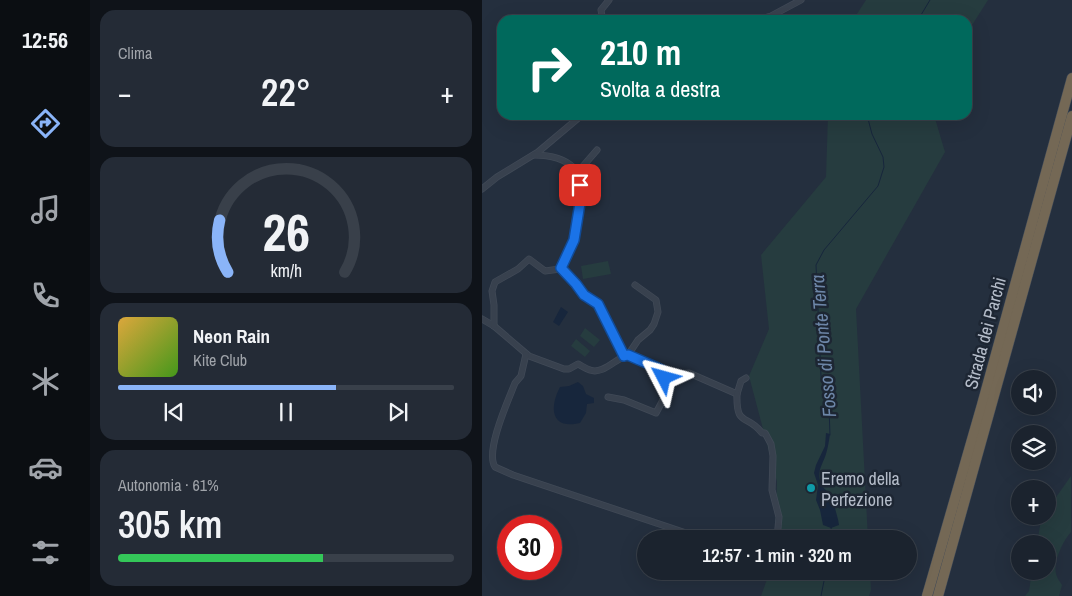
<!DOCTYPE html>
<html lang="it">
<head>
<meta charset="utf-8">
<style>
  body { margin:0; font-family:"Archivo Narrow",sans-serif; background:#242b36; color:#f1f3f6; height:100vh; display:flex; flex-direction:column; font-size:19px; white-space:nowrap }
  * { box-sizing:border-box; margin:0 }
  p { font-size:16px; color:#a0a4aa }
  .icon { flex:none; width:28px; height:28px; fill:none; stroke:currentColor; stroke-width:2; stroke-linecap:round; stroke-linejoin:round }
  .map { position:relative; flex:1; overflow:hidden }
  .details { display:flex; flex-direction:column; gap:10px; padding:10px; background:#0f1319; width:392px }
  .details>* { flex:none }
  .hud { position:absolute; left:15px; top:15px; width:475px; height:105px; border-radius:15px; box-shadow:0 5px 20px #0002,0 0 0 1px #39404a; background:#00695c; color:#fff; overflow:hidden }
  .buttons { position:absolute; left:529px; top:370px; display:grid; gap:10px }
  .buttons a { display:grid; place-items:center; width:45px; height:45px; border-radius:50%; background:#1b232e; box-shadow:0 5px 20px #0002,0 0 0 1px #39404a; font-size:25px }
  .speed { position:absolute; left:15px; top:515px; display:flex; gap:10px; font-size:25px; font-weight:700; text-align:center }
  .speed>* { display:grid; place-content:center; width:65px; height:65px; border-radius:50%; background:#1b232e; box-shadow:0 5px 20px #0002,0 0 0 1px #39404a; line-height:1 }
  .speed .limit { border:8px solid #d22; background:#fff; color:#111 }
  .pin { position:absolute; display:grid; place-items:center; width:42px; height:42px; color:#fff; margin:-21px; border-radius:10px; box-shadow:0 2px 8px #0006 }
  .me { position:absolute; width:55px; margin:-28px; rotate:309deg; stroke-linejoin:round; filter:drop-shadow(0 0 4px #0008) }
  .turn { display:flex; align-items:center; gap:18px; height:105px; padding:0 20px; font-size:22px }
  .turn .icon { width:65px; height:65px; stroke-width:2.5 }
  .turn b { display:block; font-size:35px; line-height:42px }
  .big { font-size:38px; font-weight:600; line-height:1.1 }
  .details .tile { flex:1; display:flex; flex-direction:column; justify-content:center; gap:8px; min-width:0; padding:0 18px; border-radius:15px; background:#242b36 }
  .details .dial { align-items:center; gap:0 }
  .dial svg { height:130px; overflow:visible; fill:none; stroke:#39404a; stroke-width:7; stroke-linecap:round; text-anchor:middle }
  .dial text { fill:#f1f3f6; stroke:none }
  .song { display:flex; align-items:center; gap:15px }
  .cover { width:60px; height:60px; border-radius:8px; background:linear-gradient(135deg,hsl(40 70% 55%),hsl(100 70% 35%)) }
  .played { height:5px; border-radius:2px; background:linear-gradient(90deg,#8ab4f8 65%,#39404a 65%) }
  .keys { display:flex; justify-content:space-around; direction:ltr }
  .heat { display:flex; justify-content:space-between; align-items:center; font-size:28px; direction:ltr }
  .charge { height:8px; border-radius:4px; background:linear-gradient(90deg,#34c759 61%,#39404a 0) }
  .trip { position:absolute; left:155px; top:530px; width:280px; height:50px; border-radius:25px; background:#1b232e; box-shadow:0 5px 20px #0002,0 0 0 1px #39404a; font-weight:600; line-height:50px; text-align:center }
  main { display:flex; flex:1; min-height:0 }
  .dock { display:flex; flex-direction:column; width:90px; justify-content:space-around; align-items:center; background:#0b0e12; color:#a0a4aa }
  .dock .icon { width:35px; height:35px }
  .dock .selected { color:#8ab4f8 }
  .dock b { font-size:22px; color:#f1f3f6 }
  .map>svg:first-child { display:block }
  .green { fill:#263c3f }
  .water { fill:#17263c }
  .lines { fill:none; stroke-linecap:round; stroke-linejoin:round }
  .stream { stroke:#17263c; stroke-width:1 }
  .street-casing { stroke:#414a57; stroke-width:7 }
  .highway-casing { stroke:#434c59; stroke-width:11 }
  .street { stroke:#38414e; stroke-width:5.5 }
  .highway { stroke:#746855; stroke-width:10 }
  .route-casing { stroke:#114b97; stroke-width:12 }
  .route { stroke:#1a73e8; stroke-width:9 }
  .culture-dot { fill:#0f9aa8; stroke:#1d2633; stroke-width:2 }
  .labels { text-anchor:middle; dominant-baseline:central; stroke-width:5; stroke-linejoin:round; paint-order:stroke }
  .street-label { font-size:18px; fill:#b4bcc9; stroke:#1d2633 }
  .poi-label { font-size:18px; fill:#b4bcc9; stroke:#1d2633; text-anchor:start }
  .water-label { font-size:19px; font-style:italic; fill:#6d86a8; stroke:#1d2633 }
</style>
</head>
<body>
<main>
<nav class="dock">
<b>12:56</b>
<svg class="icon selected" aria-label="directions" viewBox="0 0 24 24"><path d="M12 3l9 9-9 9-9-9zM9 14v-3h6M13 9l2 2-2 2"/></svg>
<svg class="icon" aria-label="music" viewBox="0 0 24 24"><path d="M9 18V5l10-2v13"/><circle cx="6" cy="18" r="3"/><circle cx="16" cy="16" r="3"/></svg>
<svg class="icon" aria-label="phone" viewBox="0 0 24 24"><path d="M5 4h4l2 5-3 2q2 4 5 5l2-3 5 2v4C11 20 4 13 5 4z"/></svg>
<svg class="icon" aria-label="climate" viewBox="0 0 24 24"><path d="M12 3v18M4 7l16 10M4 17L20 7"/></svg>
<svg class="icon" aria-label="car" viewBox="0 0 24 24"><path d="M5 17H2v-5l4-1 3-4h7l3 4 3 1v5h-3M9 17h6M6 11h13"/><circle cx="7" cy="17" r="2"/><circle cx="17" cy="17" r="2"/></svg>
<svg class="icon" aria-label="filters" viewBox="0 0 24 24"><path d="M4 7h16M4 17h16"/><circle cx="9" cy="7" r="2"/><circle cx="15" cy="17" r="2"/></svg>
</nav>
<section class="details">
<div class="tile"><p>Clima</p>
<div class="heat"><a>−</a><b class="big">22°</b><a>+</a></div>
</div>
<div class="tile dial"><svg viewBox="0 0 100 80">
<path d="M14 69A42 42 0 1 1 86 69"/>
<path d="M14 69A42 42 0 0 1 9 37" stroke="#8ab4f8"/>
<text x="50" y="56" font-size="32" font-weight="700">26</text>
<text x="50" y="72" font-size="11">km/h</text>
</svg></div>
<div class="tile">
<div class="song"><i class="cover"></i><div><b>Neon Rain</b><p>Kite Club</p></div></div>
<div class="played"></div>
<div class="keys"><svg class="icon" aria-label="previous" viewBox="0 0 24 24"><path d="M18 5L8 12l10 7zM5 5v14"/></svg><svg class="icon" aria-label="pause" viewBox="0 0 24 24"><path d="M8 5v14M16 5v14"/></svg><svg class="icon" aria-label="next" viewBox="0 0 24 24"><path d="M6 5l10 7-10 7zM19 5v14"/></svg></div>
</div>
<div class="tile"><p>Autonomia · 61%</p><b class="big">305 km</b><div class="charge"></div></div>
</section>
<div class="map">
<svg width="590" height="596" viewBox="0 0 590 596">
  <rect width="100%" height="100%" fill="#242f3e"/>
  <!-- green -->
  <g class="green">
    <polygon points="384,0 506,0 485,33 485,20 371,20"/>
    <polygon points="346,115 452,115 463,152 374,309 386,539 293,539 295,482 267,376 287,329 279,255 344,177"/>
    <polygon points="126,261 129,274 101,279 99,266"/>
    <polygon points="103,328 118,340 112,347 98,336"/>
    <polygon points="94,339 108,351 103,357 89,346"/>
    <path d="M 589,476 L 589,532 C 581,541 571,561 574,574 C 575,578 578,582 580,585 L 577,596 L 543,596 L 547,591 L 550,571 L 565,571 L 565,544 L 555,544 L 559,520 L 561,516 L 565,516 L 565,510 Z"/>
    <polygon points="288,571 388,571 389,590 387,596 279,596"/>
  </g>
  <!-- water -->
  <g class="water">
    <polygon points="79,307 86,312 77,326 71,322"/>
    <path d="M 96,382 L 101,386 L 104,394 L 112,398 L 112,403 L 105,404 L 104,413 L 98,423 C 69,430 67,408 78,387 L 87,386 Z"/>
    <path d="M 344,433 L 348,434 C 347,441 346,447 344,454 C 341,464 334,472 339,483 C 341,490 348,492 352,498 C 351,507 356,515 357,525 L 349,528 L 341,525 L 338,510 L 334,500 L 336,485 L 332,473 L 334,465 L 343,446 Z"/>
  </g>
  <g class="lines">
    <!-- stream -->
    <g class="stream">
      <polyline points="436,20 448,0"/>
      <polyline points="348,435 347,407 339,376 334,265 342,250 396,186 402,167 401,157 390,134 385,115"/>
      <polyline points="349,527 350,539"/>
      <polyline points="339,596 344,571"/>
    </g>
    <defs>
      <g id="street">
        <polyline points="123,20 120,16 119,10 127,0"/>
        <polyline points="276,20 289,16 319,0"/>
        <polyline points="95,173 115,150"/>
        <polyline points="0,189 15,177 56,152 100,115"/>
        <polyline points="79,268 94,284 102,295 116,304 142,356"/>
        <path d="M 0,319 L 12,326 L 47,356 L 82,369 L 87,369 L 96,364 C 100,366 104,369 108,370 C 121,375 134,358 146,355 L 179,371 L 183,388 L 195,374 L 207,373 L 255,394 L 259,381 L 264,378"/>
        <path d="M 12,326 L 12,305 L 10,291 L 13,282 L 36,269 L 47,259 L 63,271 L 78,269 C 83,261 89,251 92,241 C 97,224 104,183 92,168 C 82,158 65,155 52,155"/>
        <path d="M 44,354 L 39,376 L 33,383 C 26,401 3,451 13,467 L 31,475 L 222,539"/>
        <polyline points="146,355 156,340 168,330 172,324 176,312 174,300 153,285"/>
        <path d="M 255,394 C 254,428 265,413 280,433 L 283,433 L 289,444 L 291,456 L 290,490 L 297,517 L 295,539"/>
        <polyline points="126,397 142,400 174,413 182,398 183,388"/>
      </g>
      <g id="highway">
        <polyline points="445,596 500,405 590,78"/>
        <polyline points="456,596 590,116"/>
      </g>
    </defs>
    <!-- street casing -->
    <use href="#street" class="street-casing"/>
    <!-- highway casing -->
    <use href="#highway" class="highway-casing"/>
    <!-- street -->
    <use href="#street" class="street"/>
    <!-- highway -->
    <use href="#highway" class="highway"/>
  </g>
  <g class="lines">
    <defs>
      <polyline id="route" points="98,185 98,203 92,240 79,268 94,284 102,295 116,304 142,356 146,355 176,368 180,370 182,378"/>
    </defs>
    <!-- route casing -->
    <use href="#route" class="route-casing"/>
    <!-- route -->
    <use href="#route" class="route"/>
  </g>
  <!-- markers -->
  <circle class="culture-dot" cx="329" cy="488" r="5"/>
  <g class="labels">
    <!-- street labels -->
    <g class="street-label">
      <text transform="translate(503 333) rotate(-75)">Strada dei Parchi</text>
    </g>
    <!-- poi labels -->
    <g class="poi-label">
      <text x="339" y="478">Eremo della<tspan x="339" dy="21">Perfezione</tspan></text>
    </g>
    <!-- water labels -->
    <g class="water-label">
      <text transform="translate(341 346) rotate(-95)">Fosso di Ponte Terra</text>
    </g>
  </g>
</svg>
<div class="buttons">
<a><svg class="icon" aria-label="sound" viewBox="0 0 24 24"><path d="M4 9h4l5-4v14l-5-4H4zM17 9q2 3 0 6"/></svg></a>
<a><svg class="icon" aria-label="layers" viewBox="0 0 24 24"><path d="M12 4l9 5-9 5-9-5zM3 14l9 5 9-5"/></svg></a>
<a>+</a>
<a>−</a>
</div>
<div class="speed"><div class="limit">30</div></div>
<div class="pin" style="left:98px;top:185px;background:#d93025"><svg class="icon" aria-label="arrive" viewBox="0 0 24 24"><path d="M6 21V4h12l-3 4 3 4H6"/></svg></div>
<svg class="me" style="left:182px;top:378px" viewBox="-20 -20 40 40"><path d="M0-17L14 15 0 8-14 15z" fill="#1a73e8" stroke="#fff" stroke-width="4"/></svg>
<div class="trip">12:57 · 1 min · 320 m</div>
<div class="hud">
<div class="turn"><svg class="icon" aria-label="right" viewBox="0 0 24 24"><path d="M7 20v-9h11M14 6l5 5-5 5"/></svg><div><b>210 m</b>Svolta a destra</div></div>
</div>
</div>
</main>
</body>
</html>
